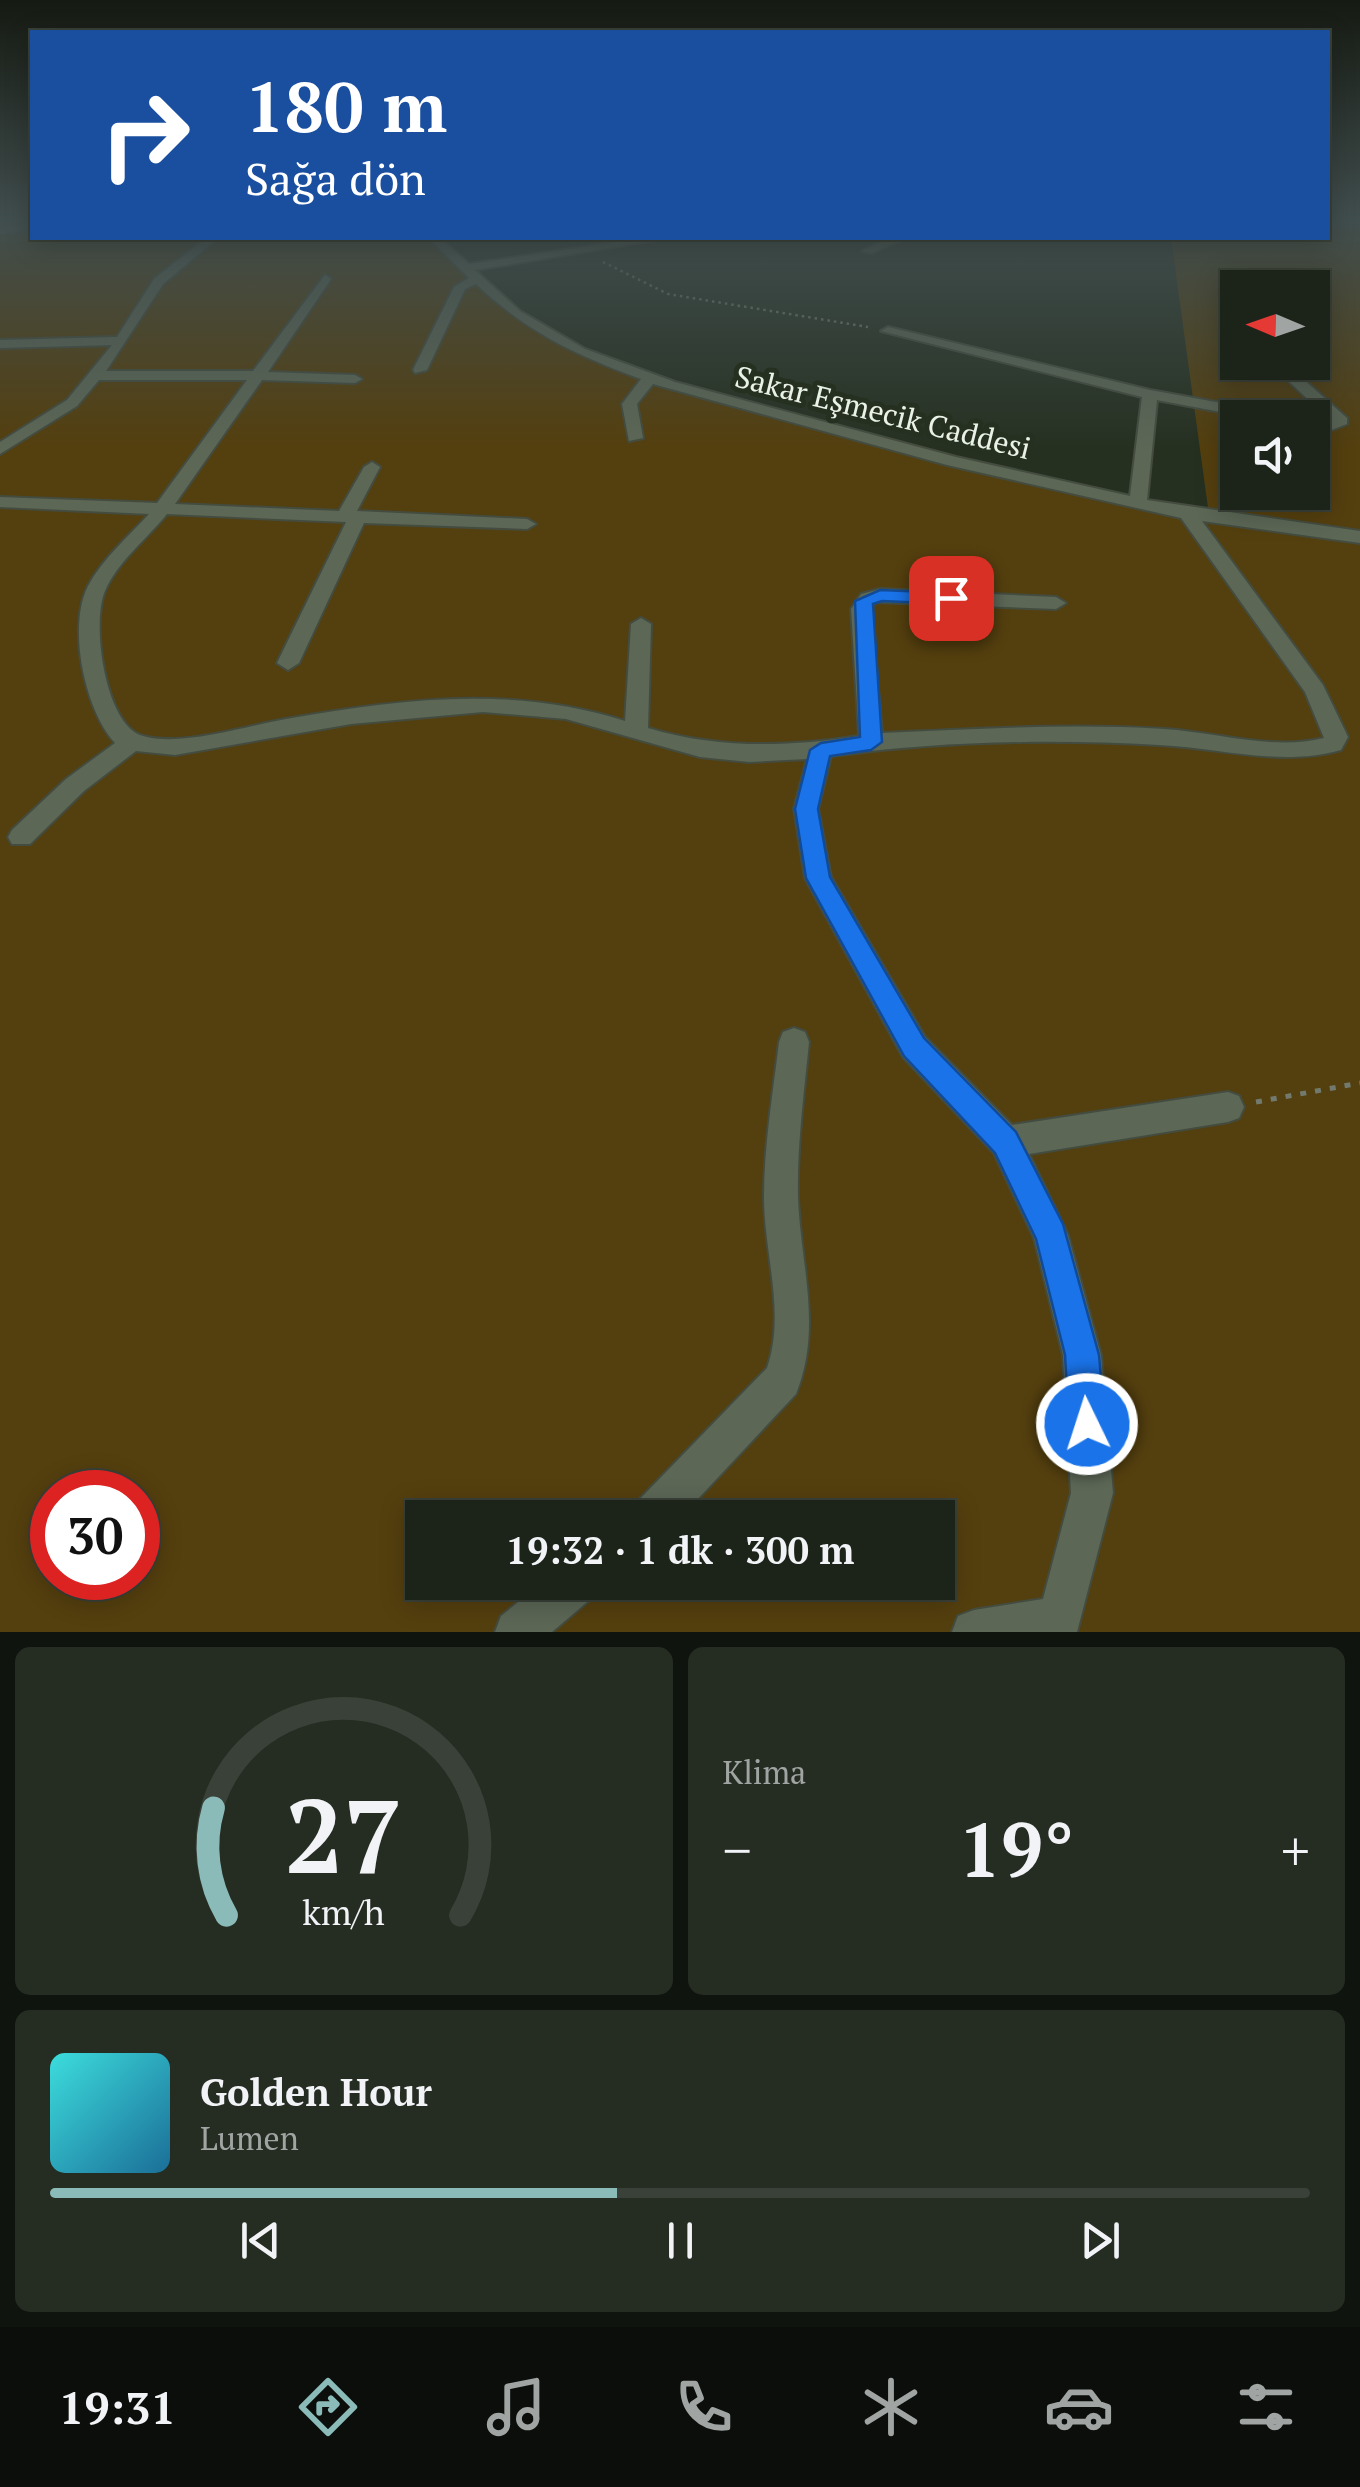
<!DOCTYPE html>
<html lang="tr">
<head>
<meta charset="utf-8">
<style>
  body { margin:0; font-family:"PT Serif",serif; background:#252c22; color:#f1f3f6; height:100vh; display:flex; flex-direction:column; font-size:38px; white-space:nowrap }
  * { box-sizing:border-box; margin:0 }
  p { font-size:32px; color:#a0a4a2 }
  .icon { flex:none; width:55px; height:55px; fill:none; stroke:currentColor; stroke-width:2; stroke-linecap:round; stroke-linejoin:round }
  .map { position:relative; height:1632px; overflow:hidden }
  .panel { display:flex; flex-direction:column; gap:15px; padding:15px; background:#0f140e; flex:1 }
  .panel>* { flex:none }
  .banner { position:absolute; left:30px; top:30px; width:1300px; height:210px; border-radius:0px; box-shadow:0 5px 25px #0003,0 0 0 2px #3a4138; background:#1a4fa0; color:#fff; overflow:hidden }
  .needle { width:65px; rotate:272deg }
  .controls { position:absolute; left:1220px; top:270px; display:grid; gap:20px }
  .controls a { display:grid; place-items:center; width:110px; height:110px; border-radius:0px; background:#1c2419; box-shadow:0 5px 25px #0003,0 0 0 2px #3a4138; font-size:50px }
  .speed { position:absolute; left:30px; top:1470px; display:flex; gap:20px; font-size:50px; font-weight:700; text-align:center }
  .speed>* { display:grid; place-content:center; width:130px; height:130px; border-radius:50%; background:#1c2419; box-shadow:0 5px 25px #0003,0 0 0 2px #3a4138; line-height:1 }
  .speed .limit { border:15px solid #d22; background:#fff; color:#111 }
  .pin { position:absolute; display:grid; place-items:center; width:85px; height:85px; color:#fff; margin:-42px; border-radius:20px; box-shadow:0 5px 15px #0006 }
  .me { position:absolute; width:110px; margin:-55px; rotate:356deg; stroke-linejoin:round; filter:drop-shadow(0 0 8px #0008) }
  .turn { display:flex; align-items:center; gap:35px; height:210px; padding:0 50px; font-size:45px }
  .turn .icon { width:130px; height:130px; stroke-width:2.5 }
  .turn b { display:block; font-size:70px; line-height:85px }
  .big { font-size:75px; font-weight:600; line-height:1.1 }
  .panel .card { flex:1; display:flex; flex-direction:column; justify-content:center; gap:15px; min-width:0; padding:0 35px; border-radius:15px; background:#252c22 }
  .panel .dial { align-items:center; gap:0 }
  .dial svg { height:260px; overflow:visible; fill:none; stroke:#3a4138; stroke-width:7; stroke-linecap:round; text-anchor:middle }
  .dial text { fill:#f1f3f6; stroke:none }
  .song { display:flex; align-items:center; gap:30px }
  .cover { width:120px; height:120px; border-radius:15px; background:linear-gradient(135deg,hsl(180 70% 55%),hsl(200 70% 35%)) }
  .played { height:10px; border-radius:5px; background:linear-gradient(90deg,#8bbbb9 45%,#3a4138 45%) }
  .keys { display:flex; justify-content:space-around; direction:ltr }
  .heat { display:flex; justify-content:space-between; align-items:center; font-size:55px; direction:ltr }
  .panel .tiles { flex:1; display:grid; gap:15px; grid-template-columns:1fr 1fr }
  .card:last-child { grid-column:span 2 }
  .trip { position:absolute; left:405px; top:1500px; width:550px; height:100px; border-radius:0px; background:#1c2419; box-shadow:0 5px 25px #0003,0 0 0 2px #3a4138; font-weight:600; line-height:100px; text-align:center }
  .tab-bar { display:flex; height:160px; justify-content:space-around; align-items:center; background:#0b0e0a; color:#a0a4a2 }
  .tab-bar .icon { width:70px; height:70px }
  .tab-bar .on { color:#8bbbb9 }
  .tab-bar b { font-size:45px; color:#f1f3f6 }
  .map>svg:first-child { display:block }
  .green { fill:#543f0e; fill-rule:evenodd }
  .lines { fill:none; stroke-linecap:round; stroke-linejoin:round }
  .minor-casing { stroke:#444c3f; stroke-width:4 }
  .path-far1 { stroke:#717a6d; stroke-width:2.5; stroke-dasharray:2.5 4; stroke-linecap:butt }
  .path { stroke:#717a6d; stroke-width:5; stroke-dasharray:6 9; stroke-linecap:butt }
  .minor { fill:#5c6756; fill-rule:evenodd }
  .route { fill:#1a73e8; stroke:#114b97; stroke-width:2.5 }
  .labels { text-anchor:middle; dominant-baseline:central; stroke-width:10; stroke-linejoin:round; paint-order:stroke }
  .far-street-label { font-size:30px; fill:#eaf1e7; stroke:#263021 }
</style>
</head>
<body>
<div class="map">
<svg width="1360" height="1632" viewBox="0 0 1360 1632">
  <rect width="100%" height="100%" fill="#263021"/>
  <!-- green -->
  <path class="green" d="M 0,222 L 32,222 L 32,238 L 430,238 L 491,293 L 561,340 L 648,378 L 886,442 L 1209,515 L 1171,238 L 1328,238 L 1328,222 L 1360,222 L 1360,1632 L 0,1632 ZM 1238,288 L 1312,288 L 1312,362 L 1238,362 ZM 1238,418 L 1312,418 L 1312,492 L 1238,492 ZM 52,1492 L 138,1492 L 138,1578 L 52,1578 ZM 422,1518 L 938,1518 L 938,1582 L 422,1582 Z"/>
  <g class="lines">
    <defs>
      <g id="minor">
        <polygon points="32,223 32,229 0,234 0,228"/>
        <path d="M 206,238 L 218,238 L 163,284 L 106,371 L 253,371 L 325,275 L 331,279 L 268,372 L 355,375 L 362,379 L 355,383 L 262,380 L 175,504 L 339,511 L 364,467 L 372,462 L 380,467 L 357,511 L 527,519 L 536,524 L 527,529 L 364,523 L 299,663 L 288,670 L 277,663 L 346,522 L 167,514 C 147,539 118,561 105,591 C 91,623 105,726 143,736 C 181,747 246,726 286,719 C 400,699 513,685 625,721 L 631,624 L 641,618 L 651,624 L 648,728 C 717,749 788,747 859,736 L 851,609 L 861,594 L 880,589 L 1056,597 L 1066,603 L 1056,609 L 875,602 L 871,609 L 882,733 C 976,729 1071,723 1164,729 C 1216,732 1273,751 1324,738 L 1305,692 L 1181,518 L 947,465 L 653,384 L 637,404 L 643,438 L 629,441 L 622,404 L 641,379 C 576,355 527,332 476,284 L 465,289 L 427,370 L 415,373 L 413,370 L 454,287 L 469,278 L 429,238 L 440,238 L 469,264 L 644,238 L 668,238 L 475,270 L 520,311 L 585,349 L 675,382 L 956,457 L 1130,496 L 1142,397 L 881,331 L 888,327 L 1150,390 L 1287,415 L 1288,418 L 1253,418 L 1157,400 L 1147,500 L 1360,531 L 1360,543 L 1202,521 L 1323,685 L 1348,737 L 1341,750 C 1281,767 1221,748 1159,745 C 1051,739 939,741 831,756 L 818,809 L 831,877 L 925,1037 L 1012,1125 L 1228,1092 L 1239,1096 L 1244,1107 L 1239,1118 L 1228,1122 L 1029,1154 L 1068,1235 L 1101,1355 L 1113,1493 L 1077,1632 L 952,1632 L 958,1616 L 974,1610 L 1043,1599 L 1071,1493 L 1063,1355 L 1034,1238 L 994,1153 L 903,1057 L 805,878 L 794,809 L 807,759 L 749,762 L 700,757 L 566,719 L 483,712 L 351,724 L 175,755 L 136,751 L 84,791 L 30,844 L 12,844 L 8,837 L 12,830 L 66,779 L 115,743 C 85,711 67,627 88,586 C 103,558 128,537 149,514 L 0,507 L 0,497 L 157,503 L 247,380 L 99,380 L 77,406 L 0,454 L 0,442 L 67,400 L 112,345 L 0,348 L 0,340 L 117,337 L 154,279 Z"/>
        <polygon points="890,238 905,238 872,253 862,251"/>
        <polygon points="1268,362 1284,362 1347,418 1347,424 1329,431 1312,428 1312,418 1330,420"/>
        <path d="M 794,1028 L 805,1032 L 809,1042 C 804,1093 797,1145 798,1196 C 800,1264 823,1327 796,1394 L 680,1518 L 630,1518 L 636,1503 L 767,1368 C 786,1314 764,1253 764,1197 C 764,1145 773,1093 779,1042 L 783,1032 Z"/>
        <polygon points="543,1582 599,1582 593,1597 552,1632 495,1632 501,1616"/>
      </g>
    </defs>
    <!-- minor casing -->
    <use href="#minor" class="minor-casing"/>
    <!-- path-far1 -->
    <polyline class="path-far1" points="603,262 668,294 868,327"/>
    <!-- path -->
    <polyline class="path" points="1256,1102 1360,1083"/>
    <!-- minor -->
    <use href="#minor" class="minor"/>
  </g>
  <!-- sky -->
  <linearGradient id="sky" x2="0" y2="1"><stop stop-color="#151a12"/><stop offset="0.49" stop-color="#414e4e"/><stop offset="1" stop-color="#414e4e" stop-opacity="0"/></linearGradient>
  <rect width="1360" height="450" fill="url(#sky)"/>
  <!-- route -->
  <polygon class="route" points="880,590 951,593 960,598 951,604 882,601 873,604 882,742 871,750 830,756 818,809 830,877 924,1038 1016,1132 1063,1224 1099,1355 1105,1424 1099,1437 1087,1442 1074,1437 1069,1424 1065,1355 1036,1239 995,1153 904,1056 806,878 795,809 810,750 821,743 860,737 855,601"/>
  <g class="labels">
    <!-- far-street labels -->
    <g class="far-street-label">
      <text transform="translate(883 412) rotate(14)">Sakar Eşmecik Caddesi</text>
    </g>
  </g>
</svg>
<div class="controls">
<a><svg class="needle" viewBox="-14 -14 28 28"><path d="M0-13l5 13h-10z" fill="#e53935"/><path d="M0 13l5-13h-10z" fill="#a0a4a2"/></svg></a>
<a><svg class="icon" aria-label="sound" viewBox="0 0 24 24"><path d="M4 9h4l5-4v14l-5-4H4zM17 9q2 3 0 6"/></svg></a>
</div>
<div class="speed"><div class="limit">30</div></div>
<div class="pin" style="left:951px;top:598px;background:#d93025"><svg class="icon" aria-label="arrive" viewBox="0 0 24 24"><path d="M6 21V4h12l-3 4 3 4H6"/></svg></div>
<svg class="me" style="left:1087px;top:1424px" viewBox="-20 -20 40 40"><circle r="17" fill="#1a73e8" stroke="#fff" stroke-width="3"/><path d="M0-11L8 9 0 5-8 9z" fill="#fff"/></svg>
<div class="trip">19:32 · 1 dk · 300 m</div>
<div class="banner">
<div class="turn"><svg class="icon" aria-label="right" viewBox="0 0 24 24"><path d="M7 20v-9h11M14 6l5 5-5 5"/></svg><div><b>180 m</b>Sağa dön</div></div>
</div>
</div>
<section class="panel">
<div class="tiles">
<div class="card dial"><svg viewBox="0 0 100 80">
<path d="M14 69A42 42 0 1 1 86 69"/>
<path d="M14 69A42 42 0 0 1 10 36" stroke="#8bbbb9"/>
<text x="50" y="56" font-size="32" font-weight="700">27</text>
<text x="50" y="72" font-size="11">km/h</text>
</svg></div>
<div class="card"><p>Klima</p>
<div class="heat"><a>−</a><b class="big">19°</b><a>+</a></div>
</div>
<div class="card">
<div class="song"><i class="cover"></i><div><b>Golden Hour</b><p>Lumen</p></div></div>
<div class="played"></div>
<div class="keys"><svg class="icon" aria-label="previous" viewBox="0 0 24 24"><path d="M18 5L8 12l10 7zM5 5v14"/></svg><svg class="icon" aria-label="pause" viewBox="0 0 24 24"><path d="M8 5v14M16 5v14"/></svg><svg class="icon" aria-label="next" viewBox="0 0 24 24"><path d="M6 5l10 7-10 7zM19 5v14"/></svg></div>
</div>
</div>
</section>
<nav class="tab-bar">
<b>19:31</b>
<svg class="icon on" aria-label="directions" viewBox="0 0 24 24"><path d="M12 3l9 9-9 9-9-9zM9 14v-3h6M13 9l2 2-2 2"/></svg>
<svg class="icon" aria-label="music" viewBox="0 0 24 24"><path d="M9 18V5l10-2v13"/><circle cx="6" cy="18" r="3"/><circle cx="16" cy="16" r="3"/></svg>
<svg class="icon" aria-label="phone" viewBox="0 0 24 24"><path d="M5 4h4l2 5-3 2q2 4 5 5l2-3 5 2v4C11 20 4 13 5 4z"/></svg>
<svg class="icon" aria-label="climate" viewBox="0 0 24 24"><path d="M12 3v18M4 7l16 10M4 17L20 7"/></svg>
<svg class="icon" aria-label="car" viewBox="0 0 24 24"><path d="M5 17H2v-5l4-1 3-4h7l3 4 3 1v5h-3M9 17h6M6 11h13"/><circle cx="7" cy="17" r="2"/><circle cx="17" cy="17" r="2"/></svg>
<svg class="icon" aria-label="filters" viewBox="0 0 24 24"><path d="M4 7h16M4 17h16"/><circle cx="9" cy="7" r="2"/><circle cx="15" cy="17" r="2"/></svg>
</nav>
</body>
</html>
